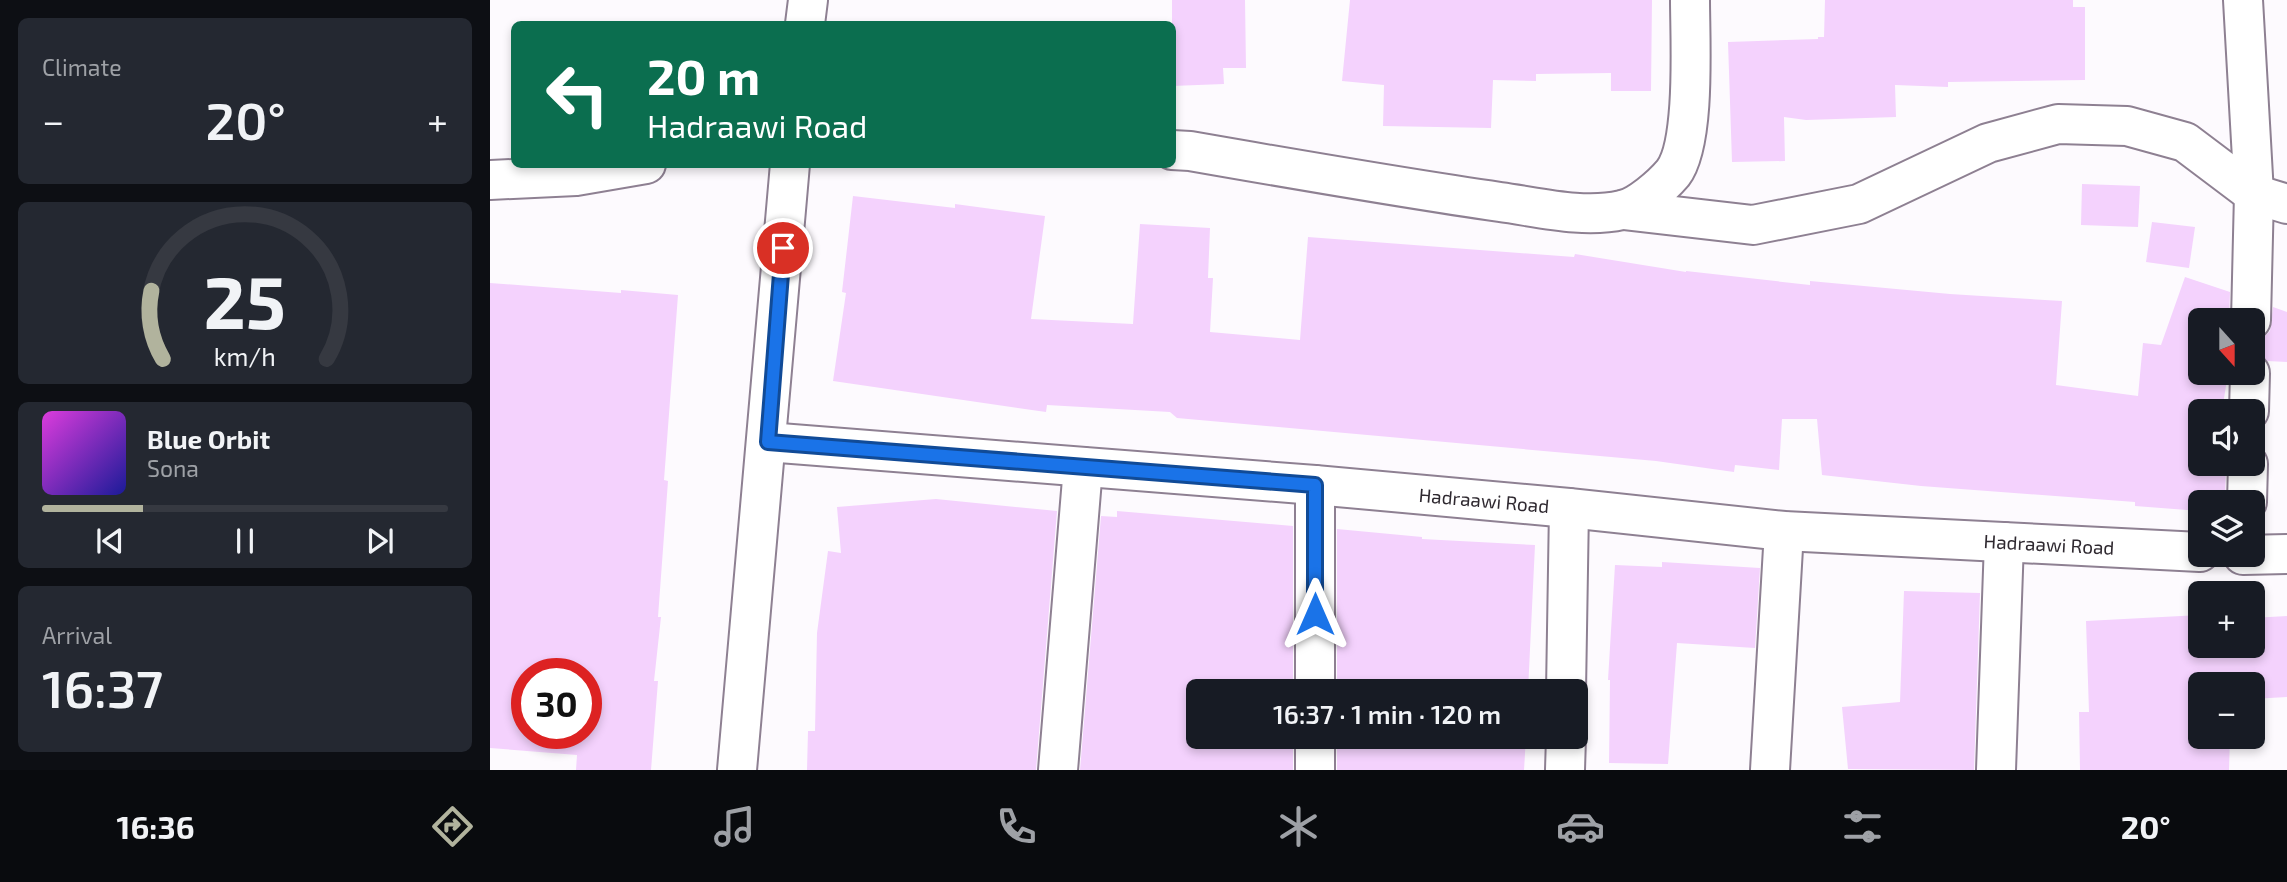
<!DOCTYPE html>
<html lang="en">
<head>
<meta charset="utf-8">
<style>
  body { margin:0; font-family:"Exo 2",sans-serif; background:#242831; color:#f1f3f6; height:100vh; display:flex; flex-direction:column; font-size:26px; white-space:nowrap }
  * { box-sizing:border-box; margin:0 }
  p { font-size:23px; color:#9ea1a6 }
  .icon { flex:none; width:38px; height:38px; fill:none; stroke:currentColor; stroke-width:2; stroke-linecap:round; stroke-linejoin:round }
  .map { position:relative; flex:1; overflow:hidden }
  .details { display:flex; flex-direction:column; gap:18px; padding:18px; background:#0d0f14; width:490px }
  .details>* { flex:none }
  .hud { position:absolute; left:21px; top:21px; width:665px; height:147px; border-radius:10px; box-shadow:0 4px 10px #0003; background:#0b6e4f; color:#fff; overflow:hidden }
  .needle { width:46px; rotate:159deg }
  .fabs { position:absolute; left:1698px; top:308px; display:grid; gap:14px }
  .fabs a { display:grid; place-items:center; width:77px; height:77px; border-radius:10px; background:#171b24; box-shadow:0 4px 10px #0003; font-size:35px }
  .speed { position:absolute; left:21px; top:658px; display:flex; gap:14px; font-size:35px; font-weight:700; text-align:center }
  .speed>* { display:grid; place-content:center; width:91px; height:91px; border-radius:50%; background:#171b24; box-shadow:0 4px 10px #0003; line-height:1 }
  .speed .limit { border:10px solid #d22; background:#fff; color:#111 }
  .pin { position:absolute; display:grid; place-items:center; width:60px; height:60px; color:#fff; margin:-30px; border:4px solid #fff; border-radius:50%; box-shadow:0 2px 7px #0007 }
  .me { position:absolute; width:77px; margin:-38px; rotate:0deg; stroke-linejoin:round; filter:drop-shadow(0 0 5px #0008) }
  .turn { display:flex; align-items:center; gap:24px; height:147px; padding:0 21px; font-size:32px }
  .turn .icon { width:91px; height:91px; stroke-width:2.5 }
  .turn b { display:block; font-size:49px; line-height:60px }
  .big { font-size:52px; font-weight:600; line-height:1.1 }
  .details .widget { flex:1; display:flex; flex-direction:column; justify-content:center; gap:10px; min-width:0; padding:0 24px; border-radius:10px; background:#242831 }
  .details .dial { align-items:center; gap:0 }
  .dial svg { height:182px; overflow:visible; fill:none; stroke:#363941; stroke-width:7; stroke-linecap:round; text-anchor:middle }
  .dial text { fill:#f1f3f6; stroke:none }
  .song { display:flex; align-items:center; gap:21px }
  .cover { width:84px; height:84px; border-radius:10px; background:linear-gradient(135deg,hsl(300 70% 55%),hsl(240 70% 35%)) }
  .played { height:7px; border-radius:4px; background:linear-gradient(90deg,#b1b39d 25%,#363941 25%) }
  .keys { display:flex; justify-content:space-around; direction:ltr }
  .heat { display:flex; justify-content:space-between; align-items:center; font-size:38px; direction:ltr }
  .trip { position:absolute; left:696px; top:679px; width:402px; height:70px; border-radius:10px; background:#171b24; box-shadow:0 4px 10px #0003; font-weight:600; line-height:70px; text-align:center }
  .dock { display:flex; height:112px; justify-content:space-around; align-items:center; background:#090b0e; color:#9ea1a6 }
  .dock .icon { width:49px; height:49px }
  .dock .on { color:#b1b39d }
  .dock b { font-size:32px; color:#f1f3f6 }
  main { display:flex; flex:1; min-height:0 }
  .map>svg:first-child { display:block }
  .building { fill:#f4d2fd; fill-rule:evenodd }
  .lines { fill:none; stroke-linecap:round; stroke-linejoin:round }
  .minor-casing { stroke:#8e8092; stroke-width:42 }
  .minor { stroke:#fff; stroke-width:38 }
  .route-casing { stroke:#114b97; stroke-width:18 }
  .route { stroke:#1a73e8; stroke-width:12 }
  .labels { text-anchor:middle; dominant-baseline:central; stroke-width:6; stroke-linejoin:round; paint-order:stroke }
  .street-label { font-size:19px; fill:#2f2930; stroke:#fff }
</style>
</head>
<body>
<main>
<section class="details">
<div class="widget"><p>Climate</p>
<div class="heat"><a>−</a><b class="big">20°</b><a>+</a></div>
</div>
<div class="widget dial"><svg viewBox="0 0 100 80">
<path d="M14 69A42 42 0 1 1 86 69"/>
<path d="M14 69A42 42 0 0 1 9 39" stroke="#b1b39d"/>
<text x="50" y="56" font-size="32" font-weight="700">25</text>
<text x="50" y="72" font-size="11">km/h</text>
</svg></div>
<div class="widget">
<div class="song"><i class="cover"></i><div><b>Blue Orbit</b><p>Sona</p></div></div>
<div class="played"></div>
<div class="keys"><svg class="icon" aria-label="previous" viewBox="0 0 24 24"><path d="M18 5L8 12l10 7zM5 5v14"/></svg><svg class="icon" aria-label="pause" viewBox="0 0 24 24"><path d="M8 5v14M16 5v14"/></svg><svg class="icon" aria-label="next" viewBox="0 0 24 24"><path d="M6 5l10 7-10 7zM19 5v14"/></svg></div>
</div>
<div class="widget"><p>Arrival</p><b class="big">16:37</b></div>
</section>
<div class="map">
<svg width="1797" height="770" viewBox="0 0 1797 770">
  <rect width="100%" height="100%" fill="#fdfafe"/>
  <!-- building -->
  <g class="building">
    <polygon points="682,0 755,0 756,68 733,68 734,84 682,86"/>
    <polygon points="860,0 1162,0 1161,91 1121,91 1121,73 1046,74 1046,81 1003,80 1001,128 893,126 894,85 852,81"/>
    <polygon points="1335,0 1583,0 1583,7 1595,7 1595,80 1458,82 1458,87 1405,85 1406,117 1316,120 1294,117 1295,161 1242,162 1238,42 1328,39 1328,37 1334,37"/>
    <polygon points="1592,184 1650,186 1648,227 1591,225"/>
    <polygon points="363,196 465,208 465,204 555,216 541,319 643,324 650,224 720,228 718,278 723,278 720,332 810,340 818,237 1084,257 1085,254 1196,272 1196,271 1320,285 1320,281 1460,294 1572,301 1566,385 1648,396 1653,343 1671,345 1695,277 1740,292 1739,320 1710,320 1710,373 1738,373 1732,411 1710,411 1710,464 1736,464 1735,502 1710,502 1710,511 1645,506 1645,502 1431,486 1332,475 1327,419 1292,419 1289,470 1245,465 1244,472 1166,461 687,418 680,412 557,405 556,412 343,381 356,293 352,292"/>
    <polygon points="1662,222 1705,227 1699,268 1656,262"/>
    <path d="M 0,283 L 131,293 L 131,290 L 188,295 L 174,480 L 178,481 L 168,617 L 171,617 L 164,681 L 168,681 L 161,770 L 86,770 L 87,755 L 0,748 ZM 37,674 L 96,674 L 96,733 L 37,733 Z"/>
    <polygon points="1783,307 1797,312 1797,362 1777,361 1771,354 1762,352 1762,342 1772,339 1780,331"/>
    <polygon points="446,499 567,511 546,770 317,770 318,731 325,731 327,633 338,551 351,553 347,507"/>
    <polygon points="627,511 803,526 803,691 709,691 709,737 803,737 803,770 590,770 611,516 627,517"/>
    <polygon points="847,529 932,537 932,539 1045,545 1038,691 847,691"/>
    <polygon points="1172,562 1270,568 1265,648 1187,643 1178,764 1119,763 1120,680 1118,680 1125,565 1172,567"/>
    <polygon points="1414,591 1490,593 1484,770 1358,769 1352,707 1410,702"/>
    <polygon points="1710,615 1710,646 1762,646 1762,618 1797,616 1797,697 1762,699 1762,684 1710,684 1710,737 1740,737 1739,770 1590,770 1589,712 1599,712 1596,621"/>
    <polygon points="847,737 1036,737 1034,770 847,770"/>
  </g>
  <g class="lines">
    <defs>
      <g id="minor">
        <polyline points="1753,0 1764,194 1761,320"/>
        <polyline points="315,24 318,0"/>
        <path d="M 682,150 L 700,151 C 803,169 906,187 1010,202 C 1048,207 1093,219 1132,210 C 1148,207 1172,186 1183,173 C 1206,143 1200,39 1200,0"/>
        <polyline points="0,180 86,176 156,164"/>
        <polyline points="1133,210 1263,225 1369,204 1498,143 1568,124 1637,126 1695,142 1764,194 1797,204"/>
        <polyline points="1759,411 1760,373"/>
        <polyline points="277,442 825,485 1079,508 1294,531 1710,552"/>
        <polyline points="825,485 825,691"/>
        <polyline points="1757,502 1758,464"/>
        <polyline points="1753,555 1797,554"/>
        <polyline points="1076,691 1079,508"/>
        <polyline points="825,737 825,770"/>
        <polyline points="247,770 300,164"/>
        <polyline points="568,770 593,467"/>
        <polyline points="1075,770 1076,737"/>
        <polyline points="1280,770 1294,531"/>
        <polyline points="1506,770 1514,542"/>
      </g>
    </defs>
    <!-- minor casing -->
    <use href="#minor" class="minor-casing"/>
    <!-- minor -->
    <use href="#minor" class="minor"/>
  </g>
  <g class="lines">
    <defs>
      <polyline id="route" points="293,248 278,442 825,485 825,614"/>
    </defs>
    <!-- route casing -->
    <use href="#route" class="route-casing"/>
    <!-- route -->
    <use href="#route" class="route"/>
  </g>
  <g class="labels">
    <!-- street labels -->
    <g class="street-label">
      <text transform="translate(994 500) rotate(5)">Hadraawi Road</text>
      <text transform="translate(1559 544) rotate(3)">Hadraawi Road</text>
    </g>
  </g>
</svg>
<div class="fabs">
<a><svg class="needle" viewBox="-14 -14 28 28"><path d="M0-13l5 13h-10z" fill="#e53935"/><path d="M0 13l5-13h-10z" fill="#9ea1a6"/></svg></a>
<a><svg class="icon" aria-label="sound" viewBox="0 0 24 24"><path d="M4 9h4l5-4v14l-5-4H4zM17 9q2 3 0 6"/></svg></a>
<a><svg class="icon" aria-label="layers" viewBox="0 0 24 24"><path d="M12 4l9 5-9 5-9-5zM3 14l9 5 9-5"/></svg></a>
<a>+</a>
<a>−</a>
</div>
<div class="speed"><div class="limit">30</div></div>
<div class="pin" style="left:293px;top:248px;background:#d93025"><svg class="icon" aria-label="arrive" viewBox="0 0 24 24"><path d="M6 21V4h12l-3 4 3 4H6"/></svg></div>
<svg class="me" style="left:825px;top:614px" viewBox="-20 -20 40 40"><path d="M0-17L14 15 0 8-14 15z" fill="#1a73e8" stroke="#fff" stroke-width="4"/></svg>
<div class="trip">16:37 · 1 min · 120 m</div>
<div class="hud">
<div class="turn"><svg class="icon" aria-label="left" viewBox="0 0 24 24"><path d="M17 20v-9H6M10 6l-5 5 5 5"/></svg><div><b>20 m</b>Hadraawi Road</div></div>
</div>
</div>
</main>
<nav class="dock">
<b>16:36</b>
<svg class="icon on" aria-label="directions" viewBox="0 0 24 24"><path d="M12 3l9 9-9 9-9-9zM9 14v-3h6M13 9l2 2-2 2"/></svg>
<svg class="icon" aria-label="music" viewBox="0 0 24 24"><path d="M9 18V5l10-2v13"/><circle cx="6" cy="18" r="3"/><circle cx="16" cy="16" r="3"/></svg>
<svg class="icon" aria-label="phone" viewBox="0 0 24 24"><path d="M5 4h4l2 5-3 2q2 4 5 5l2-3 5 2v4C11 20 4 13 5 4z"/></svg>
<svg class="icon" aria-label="climate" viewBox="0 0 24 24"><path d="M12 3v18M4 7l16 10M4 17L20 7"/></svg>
<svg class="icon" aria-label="car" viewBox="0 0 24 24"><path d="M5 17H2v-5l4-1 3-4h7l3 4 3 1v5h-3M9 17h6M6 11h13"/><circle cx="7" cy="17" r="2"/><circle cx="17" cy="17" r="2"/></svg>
<svg class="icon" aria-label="filters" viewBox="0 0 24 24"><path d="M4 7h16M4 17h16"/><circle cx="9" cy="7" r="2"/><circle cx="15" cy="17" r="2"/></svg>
<b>20°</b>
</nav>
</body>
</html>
